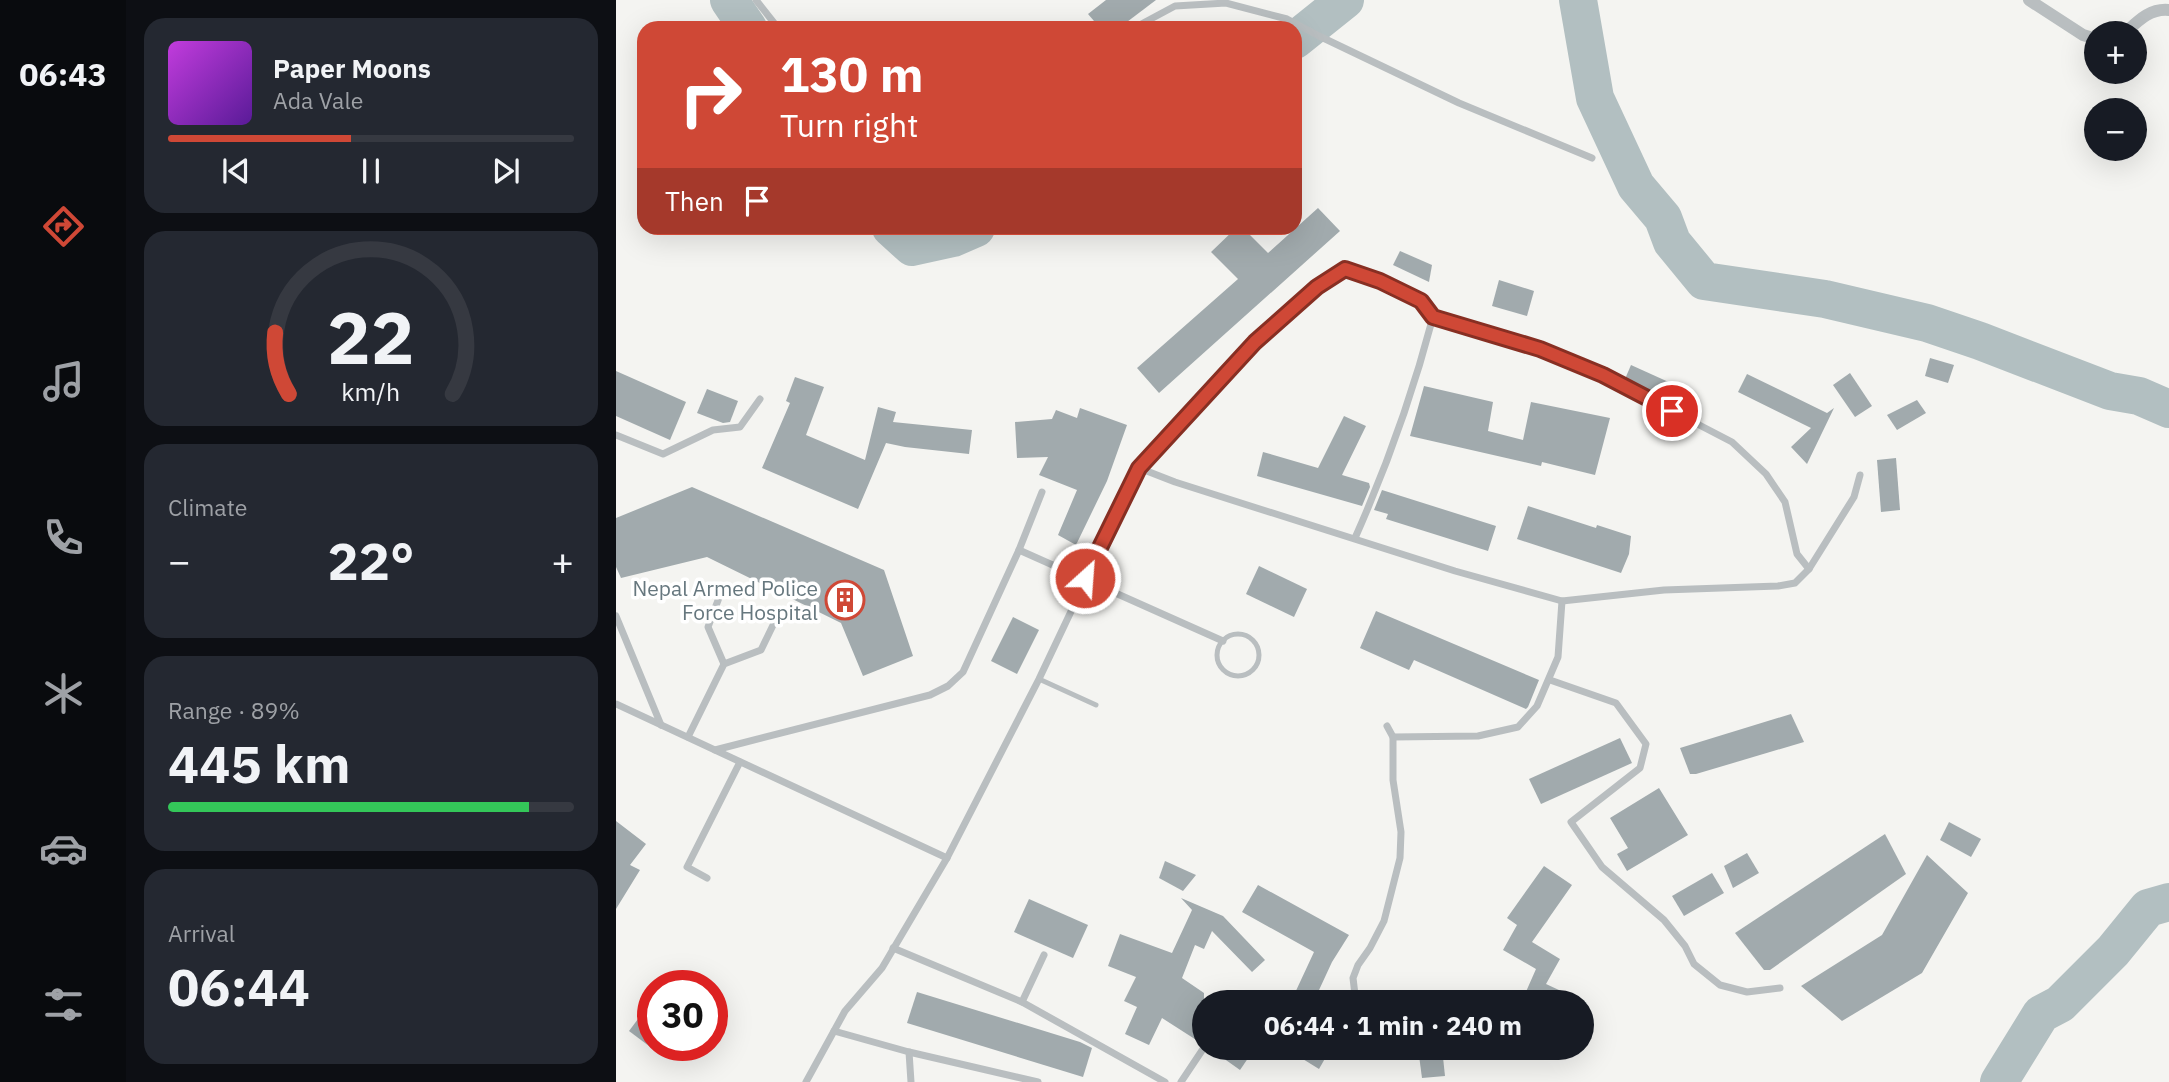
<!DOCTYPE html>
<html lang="en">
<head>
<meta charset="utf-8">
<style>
  body { margin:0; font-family:"IBM Plex Sans",sans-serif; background:#242831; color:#f1f3f6; height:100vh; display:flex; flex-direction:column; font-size:26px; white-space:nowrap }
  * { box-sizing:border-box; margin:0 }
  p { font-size:23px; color:#9ea1a6 }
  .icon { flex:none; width:38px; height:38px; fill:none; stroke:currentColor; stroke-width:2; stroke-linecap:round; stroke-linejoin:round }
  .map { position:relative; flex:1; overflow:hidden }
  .side { display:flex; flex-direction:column; gap:18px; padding:18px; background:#0d0f14; width:490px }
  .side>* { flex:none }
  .guide { position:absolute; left:21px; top:21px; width:665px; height:214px; border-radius:21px; box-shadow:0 7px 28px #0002; background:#cf4836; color:#fff; overflow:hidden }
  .tools { position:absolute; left:1468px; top:21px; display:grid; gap:14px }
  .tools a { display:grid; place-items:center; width:63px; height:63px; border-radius:50%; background:#171b24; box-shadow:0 7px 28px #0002; font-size:35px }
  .speed { position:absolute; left:21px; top:970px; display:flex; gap:14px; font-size:35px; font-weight:700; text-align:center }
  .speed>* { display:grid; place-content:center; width:91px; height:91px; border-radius:50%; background:#171b24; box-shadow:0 7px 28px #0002; line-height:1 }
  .speed .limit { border:10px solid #d22; background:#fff; color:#111 }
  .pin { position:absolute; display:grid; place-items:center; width:60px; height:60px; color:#fff; margin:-30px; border:4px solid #fff; border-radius:50%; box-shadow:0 2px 7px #0007 }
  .me { position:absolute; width:77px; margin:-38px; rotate:26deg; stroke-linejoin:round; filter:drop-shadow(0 0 5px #0008) }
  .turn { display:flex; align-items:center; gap:24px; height:147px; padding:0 28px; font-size:32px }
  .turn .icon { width:91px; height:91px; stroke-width:2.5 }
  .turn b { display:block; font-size:49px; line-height:60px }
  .then { display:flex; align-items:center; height:66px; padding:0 28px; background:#0003; gap:14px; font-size:26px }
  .big { font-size:52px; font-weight:700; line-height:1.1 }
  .side .tile { flex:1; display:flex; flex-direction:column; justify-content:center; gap:10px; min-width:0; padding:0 24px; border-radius:21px; background:#242831 }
  .side .dial { align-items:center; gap:0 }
  .dial svg { height:182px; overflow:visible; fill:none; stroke:#363941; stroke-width:7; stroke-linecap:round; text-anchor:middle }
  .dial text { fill:#f1f3f6; stroke:none }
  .song { display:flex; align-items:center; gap:21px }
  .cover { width:84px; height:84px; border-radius:10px; background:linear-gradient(135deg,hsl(290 70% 55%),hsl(270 70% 35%)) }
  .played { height:7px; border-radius:4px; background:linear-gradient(90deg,#cf4836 45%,#363941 45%) }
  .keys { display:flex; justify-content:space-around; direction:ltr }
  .heat { display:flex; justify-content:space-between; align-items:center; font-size:38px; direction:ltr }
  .charge { height:10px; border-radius:5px; background:linear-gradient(90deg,#34c759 89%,#363941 0) }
  .trip { position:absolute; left:576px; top:990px; width:402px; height:70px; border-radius:35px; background:#171b24; box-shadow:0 7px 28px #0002; font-weight:700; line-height:70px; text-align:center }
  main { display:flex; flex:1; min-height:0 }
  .menu { display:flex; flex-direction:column; width:126px; justify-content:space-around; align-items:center; background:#090b0e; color:#9ea1a6 }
  .menu .icon { width:49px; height:49px }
  .menu .selected { color:#cf4836 }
  .menu b { font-size:32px; color:#f1f3f6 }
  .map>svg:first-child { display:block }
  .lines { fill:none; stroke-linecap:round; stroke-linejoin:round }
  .river { stroke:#b2bfc1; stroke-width:38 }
  .building { fill:#a1aaad }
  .service { stroke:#b9bec0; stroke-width:5 }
  .minor { stroke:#b9bec0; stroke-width:7 }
  .tertiary { stroke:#b9bec0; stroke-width:12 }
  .route-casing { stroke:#872f23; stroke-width:18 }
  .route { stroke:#cf4836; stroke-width:12 }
  .labels { text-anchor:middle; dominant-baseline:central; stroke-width:7; stroke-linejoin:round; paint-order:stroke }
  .poi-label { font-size:21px; fill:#66777e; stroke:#fff; text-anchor:end }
</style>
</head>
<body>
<main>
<nav class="menu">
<b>06:43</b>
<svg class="icon selected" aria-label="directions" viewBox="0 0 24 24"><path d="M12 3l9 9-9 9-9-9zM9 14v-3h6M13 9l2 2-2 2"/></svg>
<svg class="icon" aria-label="music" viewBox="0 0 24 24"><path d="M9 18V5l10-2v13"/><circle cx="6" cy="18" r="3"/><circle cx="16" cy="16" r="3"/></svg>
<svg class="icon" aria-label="phone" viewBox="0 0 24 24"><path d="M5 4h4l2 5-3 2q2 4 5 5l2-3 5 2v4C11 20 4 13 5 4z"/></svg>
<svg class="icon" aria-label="climate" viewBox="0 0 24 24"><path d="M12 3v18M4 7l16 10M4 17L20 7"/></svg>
<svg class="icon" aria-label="car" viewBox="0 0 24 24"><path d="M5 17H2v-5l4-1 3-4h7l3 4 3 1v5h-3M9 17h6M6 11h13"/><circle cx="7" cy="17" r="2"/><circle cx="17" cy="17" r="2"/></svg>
<svg class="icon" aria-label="filters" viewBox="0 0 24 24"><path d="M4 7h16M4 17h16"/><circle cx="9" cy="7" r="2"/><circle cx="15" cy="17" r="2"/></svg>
</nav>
<section class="side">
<div class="tile">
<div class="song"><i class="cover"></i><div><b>Paper Moons</b><p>Ada Vale</p></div></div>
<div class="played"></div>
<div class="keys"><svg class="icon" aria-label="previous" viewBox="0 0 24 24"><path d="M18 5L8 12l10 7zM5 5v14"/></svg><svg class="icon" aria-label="pause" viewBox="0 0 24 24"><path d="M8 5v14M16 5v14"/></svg><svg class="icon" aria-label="next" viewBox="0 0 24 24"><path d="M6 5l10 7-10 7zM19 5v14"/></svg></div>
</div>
<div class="tile dial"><svg viewBox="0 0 100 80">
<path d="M14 69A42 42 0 1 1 86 69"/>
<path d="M14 69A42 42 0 0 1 8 42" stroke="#cf4836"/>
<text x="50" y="56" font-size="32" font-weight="700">22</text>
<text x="50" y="72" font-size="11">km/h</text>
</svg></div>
<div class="tile"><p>Climate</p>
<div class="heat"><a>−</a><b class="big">22°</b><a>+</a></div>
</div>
<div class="tile"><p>Range · 89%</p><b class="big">445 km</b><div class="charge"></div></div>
<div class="tile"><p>Arrival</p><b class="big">06:44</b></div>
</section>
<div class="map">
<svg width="1553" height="1082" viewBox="0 0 1553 1082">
  <rect width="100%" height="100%" fill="#f4f4f1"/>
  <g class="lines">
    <!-- river -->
    <g class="river">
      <polyline points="113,0 132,28"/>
      <polyline points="962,0 979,98 1020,186 1047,218 1056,242 1088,281 1209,299 1311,323 1364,341 1494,391 1523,396 1553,409"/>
      <polyline points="679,40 729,0"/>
      <polyline points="275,228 296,247 337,238 360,228"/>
      <polyline points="1383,1082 1425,1014 1444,1004 1497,951 1532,908 1553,902"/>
    </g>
  </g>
  <!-- building -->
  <g class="building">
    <polygon points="490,0 540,0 503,28 484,28 472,14"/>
    <polygon points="702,208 724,231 543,393 521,368 622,279 595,252 620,228 627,228 652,253"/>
    <polygon points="784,251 816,265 813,282 777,265"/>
    <polygon points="883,280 918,291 911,316 876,306"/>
    <polygon points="1314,358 1338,365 1332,383 1309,376"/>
    <polygon points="1015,365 1057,384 1050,400 1009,379"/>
    <polygon points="0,371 70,402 54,440 0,416"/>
    <polygon points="1234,373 1256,406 1239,417 1217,385"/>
    <polygon points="1131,374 1211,413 1218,408 1191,464 1175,447 1195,428 1122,392"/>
    <polygon points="179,377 208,387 190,435 249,460 262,407 280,412 277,422 356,430 353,454 289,447 270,443 242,509 146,468 174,403 170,401"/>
    <polygon points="808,386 877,402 872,431 907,440 915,402 994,418 979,475 926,462 925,466 794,436"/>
    <polygon points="91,389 122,401 114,422 107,423 81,413"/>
    <polygon points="1301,400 1310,413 1281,430 1271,415"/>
    <polygon points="464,408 511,425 491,481 460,545 442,535 461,490 423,475 432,457 401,458 399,422 436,419 440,410 461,418"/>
    <polygon points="728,416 750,426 726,475 753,483 754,487 746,506 641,476 647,452 702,468"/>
    <polygon points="1280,458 1284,510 1265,512 1261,460"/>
    <polygon points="76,487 268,570 297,656 247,676 225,623 91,557 5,578 0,567 0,518"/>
    <polygon points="766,490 880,526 872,551 770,519 772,514 758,510"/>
    <polygon points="912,506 980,528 981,525 1015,536 1013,554 1005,573 901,539"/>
    <polygon points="643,566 691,589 678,617 630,594"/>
    <polygon points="760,611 923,680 912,707 910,709 798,660 793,670 744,648"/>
    <polygon points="397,617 423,630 401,674 375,661"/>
    <polygon points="1175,714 1188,742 1080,774 1074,774 1064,748"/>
    <polygon points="1004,738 1016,763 925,804 913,779"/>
    <polygon points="1043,788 1072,835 1011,871 1001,854 1012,848 994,818"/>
    <polygon points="0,821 30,844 14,865 24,870 0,909"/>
    <polygon points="1333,822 1365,839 1355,857 1324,840"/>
    <polygon points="1269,834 1290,874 1154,970 1148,970 1119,933"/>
    <polygon points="1131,853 1143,873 1117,888 1108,866"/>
    <polygon points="1311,855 1352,893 1306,973 1226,1021 1185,986 1266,935"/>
    <polygon points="549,861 580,875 567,891 543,878"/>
    <polygon points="928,866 956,885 916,942 944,959 930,984 971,1003 905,1003 920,969 887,950 901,925 891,918"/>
    <polygon points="1096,873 1108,893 1068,916 1056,896"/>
    <polygon points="642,885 733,935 716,962 697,1003 678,995 698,952 626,912"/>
    <polygon points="565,898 607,916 649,960 636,972 596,931 588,949 579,945 566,978 588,993 588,1043 585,1043 546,1018 533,1045 509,1034 521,1007 508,1001 520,977 492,966 504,934 556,953 576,910"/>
    <polygon points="413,899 472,925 457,958 398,932"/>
    <polygon points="301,992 464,1042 476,1048 467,1077 291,1023"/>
    <polygon points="37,999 37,1049 13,1031"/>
    <polygon points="593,1048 639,1048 624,1070"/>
    <polygon points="669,1048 715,1048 703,1069"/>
    <polygon points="802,1048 826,1048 829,1076 806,1078"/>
  </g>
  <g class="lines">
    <!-- service -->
    <g class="service">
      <circle cx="622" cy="655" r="21"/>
      <polyline points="423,679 480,705"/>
    </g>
    <!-- minor -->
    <g class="minor">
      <polyline points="140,0 162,28"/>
      <polyline points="518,28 559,6 610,3 671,19 703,36 843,103 976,158"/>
      <polyline points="817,317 924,349 987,375 1116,442 1150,474 1169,502 1181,554 1193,569"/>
      <polyline points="0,435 47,454 97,430 124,427 144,399"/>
      <polyline points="523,468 559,482 839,571 946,601 1048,590 1162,586 1179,583 1193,569 1238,497 1244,475"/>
      <polyline points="403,550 607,641"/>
      <polyline points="104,595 92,627 108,664"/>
      <polyline points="0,616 45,725"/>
      <polyline points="934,680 1000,703 1030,744 1024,768 955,822 986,867 1048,920 1069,946 1078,964 1104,985 1131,992 1164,988"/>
      <polyline points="0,704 331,858"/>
      <polyline points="72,737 108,664 145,650 160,619"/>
      <polyline points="777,737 862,736 902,727 921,706 942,657 946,601"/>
      <polyline points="99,750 314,695 332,686 347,672 403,550 426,492"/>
      <polyline points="91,878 71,867 124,762"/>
      <polyline points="277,948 406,1002 428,955"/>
      <polyline points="406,1002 549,1082"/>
      <polyline points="740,1003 737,978 742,965 754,948 768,921 784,858 785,832 777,780 777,737 771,726"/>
      <polyline points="218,1031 293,1052 422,1082"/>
      <polyline points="293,1052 295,1082"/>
      <path d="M 190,1082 L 229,1011 L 266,968 L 331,858 L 423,679 L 523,468 L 639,342 L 701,287 L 729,269 C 761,280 796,289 817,317 C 797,393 771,466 739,538"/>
      <polyline points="565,1082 587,1049"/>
    </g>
    <!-- tertiary -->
    <g class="tertiary">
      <polyline points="1413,0 1467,35 1480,39"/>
      <path d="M 1509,33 C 1522,21 1534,8 1553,10"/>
    </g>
  </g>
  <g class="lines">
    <defs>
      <polyline id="route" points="469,578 523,468 639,342 701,287 729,269 764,281 805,301 817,317 924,349 987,375 1056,411"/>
    </defs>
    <!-- route casing -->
    <use href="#route" class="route-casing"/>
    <!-- route -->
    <use href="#route" class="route"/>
  </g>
  <!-- icons -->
  <defs>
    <symbol id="building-ring" viewBox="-11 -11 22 22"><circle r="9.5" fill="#fff" stroke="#cf4836" stroke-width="1.5"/><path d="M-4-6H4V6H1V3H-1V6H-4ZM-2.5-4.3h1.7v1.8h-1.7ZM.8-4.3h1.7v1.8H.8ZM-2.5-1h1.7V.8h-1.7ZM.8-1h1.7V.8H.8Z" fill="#cf4836"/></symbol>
  </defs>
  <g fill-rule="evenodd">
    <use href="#building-ring" x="207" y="578" width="44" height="44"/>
  </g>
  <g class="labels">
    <!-- poi labels -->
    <g class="poi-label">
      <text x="202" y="588">Nepal Armed Police<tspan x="202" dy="24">Force Hospital</tspan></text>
    </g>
  </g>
</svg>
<div class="tools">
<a>+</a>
<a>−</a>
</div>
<div class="speed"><div class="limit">30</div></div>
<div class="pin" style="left:1056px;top:411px;background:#d93025"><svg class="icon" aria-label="arrive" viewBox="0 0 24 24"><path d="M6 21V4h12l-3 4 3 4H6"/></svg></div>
<svg class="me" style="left:469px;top:578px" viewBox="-20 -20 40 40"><circle r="17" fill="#cf4836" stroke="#fff" stroke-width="3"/><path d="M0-11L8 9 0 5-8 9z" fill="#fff"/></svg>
<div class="trip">06:44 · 1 min · 240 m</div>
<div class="guide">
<div class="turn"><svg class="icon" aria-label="right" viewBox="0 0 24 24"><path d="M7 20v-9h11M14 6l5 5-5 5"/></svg><div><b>130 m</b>Turn right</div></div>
<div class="then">Then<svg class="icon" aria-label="arrive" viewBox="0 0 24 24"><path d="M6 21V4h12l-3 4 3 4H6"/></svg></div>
</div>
</div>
</main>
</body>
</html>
